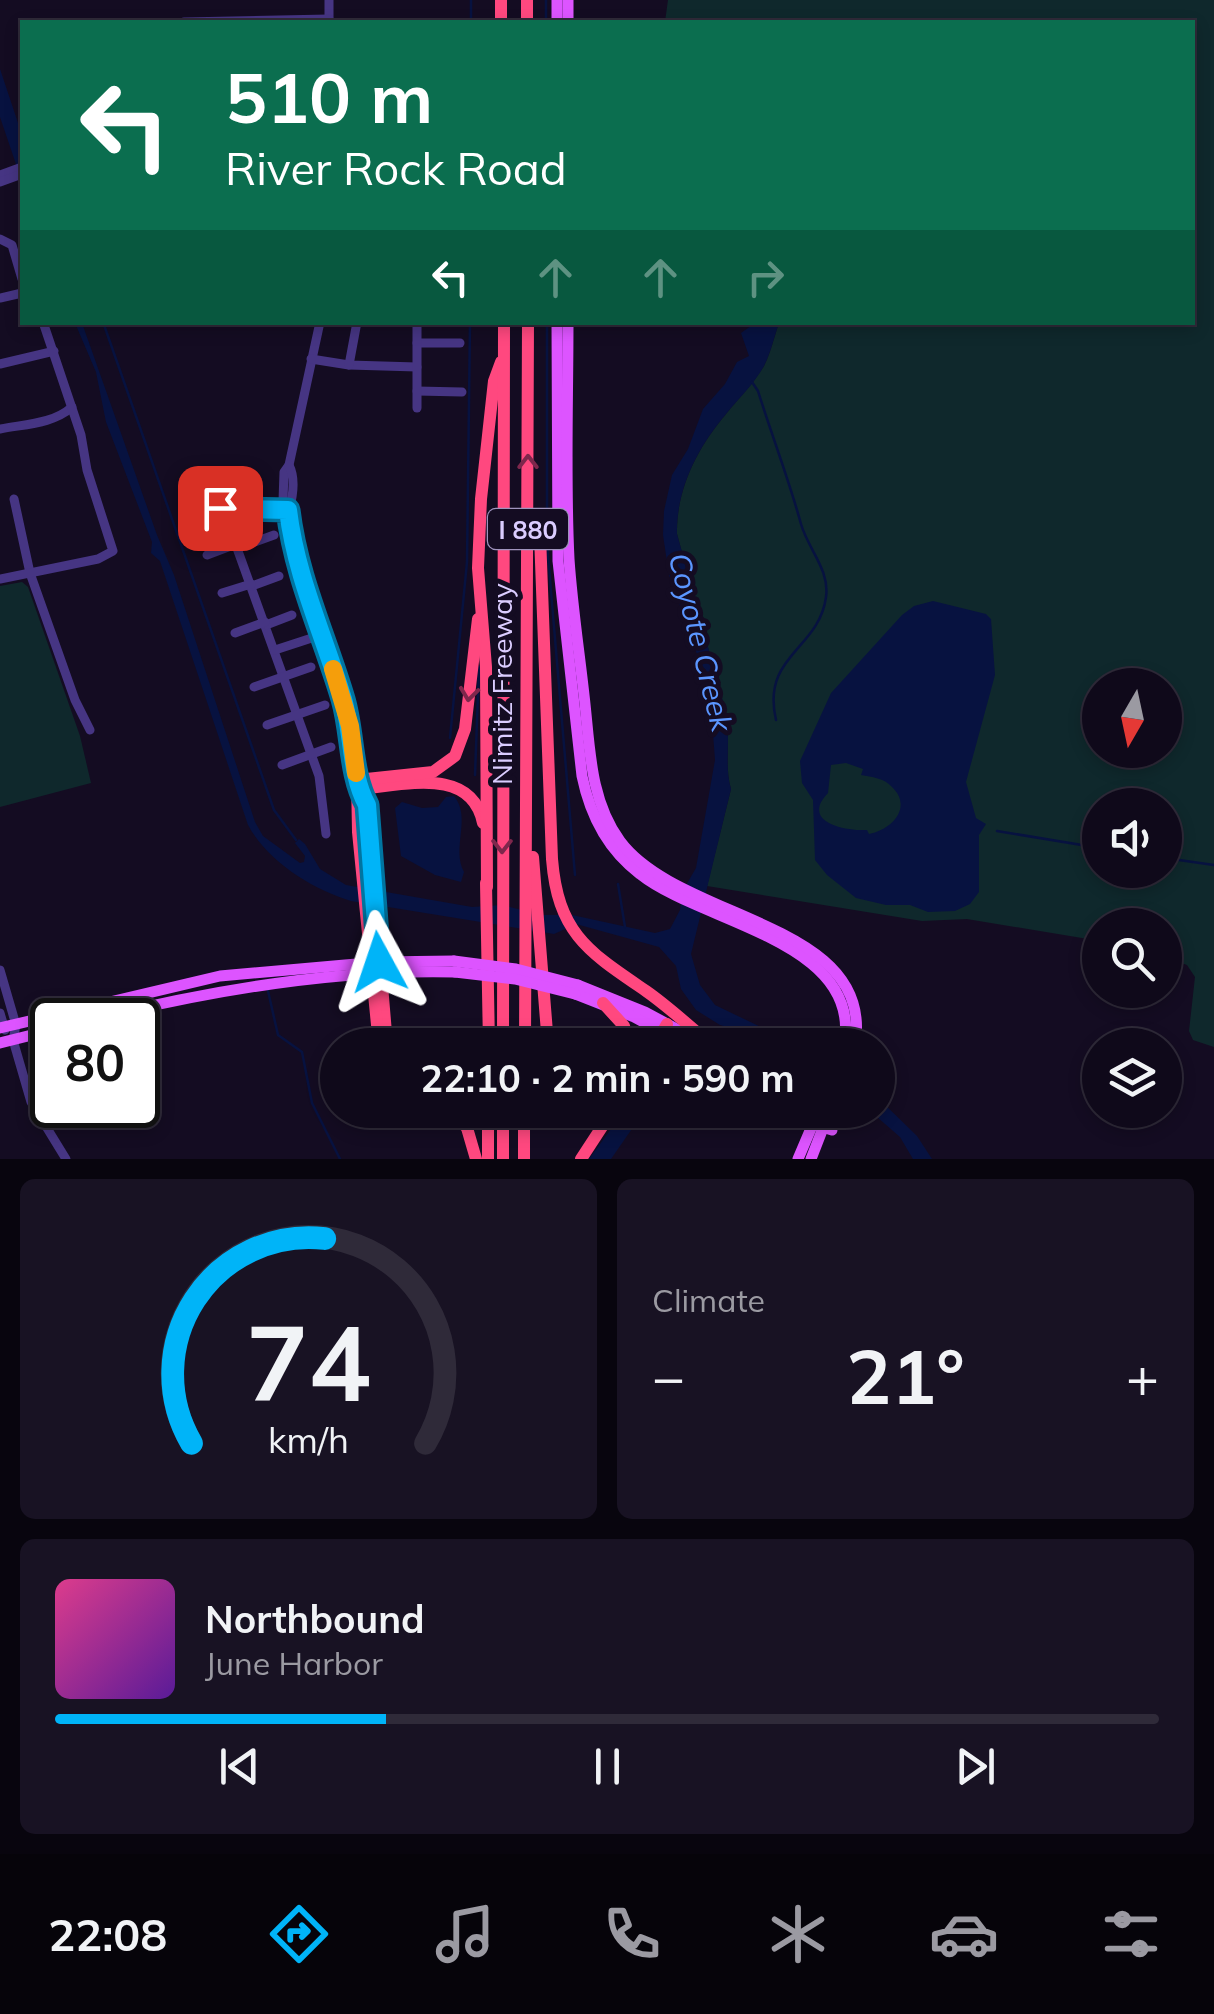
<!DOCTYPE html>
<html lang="en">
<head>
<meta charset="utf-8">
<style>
  body { margin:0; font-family:Mulish,sans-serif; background:#181223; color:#f1f3f6; height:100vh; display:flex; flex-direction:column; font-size:38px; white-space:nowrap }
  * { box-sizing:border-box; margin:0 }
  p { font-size:32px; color:#9b9aa2 }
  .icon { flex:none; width:55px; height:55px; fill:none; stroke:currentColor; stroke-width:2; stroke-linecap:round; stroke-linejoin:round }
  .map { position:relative; height:1159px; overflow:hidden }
  .sheet { display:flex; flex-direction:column; gap:20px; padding:20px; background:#08050e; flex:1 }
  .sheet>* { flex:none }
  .hud { position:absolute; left:20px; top:20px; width:1175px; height:305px; border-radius:0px; box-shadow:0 5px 15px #0003,0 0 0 2px #2f2a39; background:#0b6e4f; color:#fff; overflow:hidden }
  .needle { width:65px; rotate:189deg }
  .tools { position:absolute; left:1082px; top:668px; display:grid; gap:20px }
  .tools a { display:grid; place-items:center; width:100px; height:100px; border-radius:50%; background:#0f091a; box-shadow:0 5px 15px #0003,0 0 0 2px #2f2a39; font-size:50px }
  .speed { position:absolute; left:30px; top:998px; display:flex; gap:20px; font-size:50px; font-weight:700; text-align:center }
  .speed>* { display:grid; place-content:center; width:130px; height:130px; border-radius:50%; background:#0f091a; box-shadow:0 5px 15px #0003,0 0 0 2px #2f2a39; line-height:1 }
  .speed .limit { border:5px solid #111; border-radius:15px; background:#fff; color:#111 }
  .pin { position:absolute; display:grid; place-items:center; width:85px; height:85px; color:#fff; margin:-42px; border-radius:20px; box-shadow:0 5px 15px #0006 }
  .me { position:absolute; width:110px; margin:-55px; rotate:355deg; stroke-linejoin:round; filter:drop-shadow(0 0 8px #0008) }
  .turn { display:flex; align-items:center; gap:35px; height:210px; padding:0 40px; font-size:45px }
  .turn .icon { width:130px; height:130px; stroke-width:2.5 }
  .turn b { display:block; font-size:70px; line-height:85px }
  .lanes { display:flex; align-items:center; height:95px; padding:0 40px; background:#0003; justify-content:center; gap:50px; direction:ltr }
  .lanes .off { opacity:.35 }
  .big { font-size:75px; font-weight:700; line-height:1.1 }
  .sheet .tile { flex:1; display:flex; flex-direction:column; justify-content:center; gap:15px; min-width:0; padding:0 35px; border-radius:15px; background:#181223 }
  .sheet .dial { align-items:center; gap:0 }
  .dial svg { height:260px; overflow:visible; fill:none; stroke:#2f2a39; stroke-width:7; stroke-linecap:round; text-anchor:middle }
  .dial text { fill:#f1f3f6; stroke:none }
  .song { display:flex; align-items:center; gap:30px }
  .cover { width:120px; height:120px; border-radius:15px; background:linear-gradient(135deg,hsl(330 70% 55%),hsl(270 70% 35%)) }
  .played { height:10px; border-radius:5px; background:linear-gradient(90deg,#00b4f8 30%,#2f2a39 30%) }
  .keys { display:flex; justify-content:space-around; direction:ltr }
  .heat { display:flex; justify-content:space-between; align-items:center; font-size:55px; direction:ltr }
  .sheet .tiles { flex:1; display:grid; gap:20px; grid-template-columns:1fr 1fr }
  .tile:last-child { grid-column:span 2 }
  .trip { position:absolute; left:320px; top:1028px; width:575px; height:100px; border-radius:50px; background:#0f091a; box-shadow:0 5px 15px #0003,0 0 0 2px #2f2a39; font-weight:700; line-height:100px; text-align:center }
  .menu { display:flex; height:160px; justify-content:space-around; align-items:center; background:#06040a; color:#9b9aa2 }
  .menu .icon { width:70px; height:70px }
  .menu .active { color:#00b4f8 }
  .menu b { font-size:45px; color:#f1f3f6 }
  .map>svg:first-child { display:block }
  .green { fill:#0f282c; fill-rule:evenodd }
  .water { fill:#071240; fill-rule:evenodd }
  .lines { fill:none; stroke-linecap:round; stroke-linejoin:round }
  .stream { stroke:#071240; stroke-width:2.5 }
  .minor { stroke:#463583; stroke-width:9 }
  .major { stroke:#dd54ff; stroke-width:11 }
  .highway { stroke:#ff487f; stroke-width:12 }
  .major-bridge { stroke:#dd54ff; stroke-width:11 }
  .oneway { stroke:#7e274c }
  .route-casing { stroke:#0075a1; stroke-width:25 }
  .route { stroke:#00b4f8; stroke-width:18 }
  .slow { stroke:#f59e0b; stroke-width:18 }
  .labels { text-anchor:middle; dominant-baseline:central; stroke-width:10; stroke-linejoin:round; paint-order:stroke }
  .shield { fill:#140c22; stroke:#9f93bd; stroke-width:2.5 }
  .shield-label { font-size:25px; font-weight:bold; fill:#dbcdff }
  .street-label { font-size:28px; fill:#dbcdff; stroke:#140c22 }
  .water-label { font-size:30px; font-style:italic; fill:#5b96ff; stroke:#140c22 }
</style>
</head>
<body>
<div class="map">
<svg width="1214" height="1159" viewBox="0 0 1214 1159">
  <rect width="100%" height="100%" fill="#140c22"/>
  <!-- green -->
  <g class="green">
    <path d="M 668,0 L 1214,0 L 1214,1047 L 1193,1040 L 1189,1031 L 1195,977 L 1187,965 L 1165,957 L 1165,925 L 1100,925 L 1100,941 L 967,919 L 922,921 L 707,886 L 731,789 C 724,766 731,740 726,713 L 677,534 C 676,490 697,448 726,414 C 739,398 753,384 764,366 C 771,352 774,337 779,323 L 1192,322 L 1192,22 L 665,22 ZM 1100,685 L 1165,685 L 1165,750 L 1100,750 ZM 1100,805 L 1165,805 L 1165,870 L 1100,870 Z"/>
    <polygon points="22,582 28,587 80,736 91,783 0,807 0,586"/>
  </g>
  <!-- water -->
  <g class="water">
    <polygon points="0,69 22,135 22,182 0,117"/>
    <path d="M 75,323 L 82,323 L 157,535 L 174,575 L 255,822 L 263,836 L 300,863 L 304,862 L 305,856 L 295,843 L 299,839 L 305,844 L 320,869 L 346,885 L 472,907 L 502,905 L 541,915 L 572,915 L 655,933 L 670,929 L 680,910 L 682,892 L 696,868 L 715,760 L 711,707 L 704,674 L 669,575 L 663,535 L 664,511 L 672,475 L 688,449 L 703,409 L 725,384 L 737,362 L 749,356 L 741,333 L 755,323 L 779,323 C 774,337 771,352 764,366 C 754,384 739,398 726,414 C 697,448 676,490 677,534 L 726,713 C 731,740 724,766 731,789 L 691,954 L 700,985 L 715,1005 L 798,1045 L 770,1045 L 745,1032 L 720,1025 L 696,1010 L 681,989 L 676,966 L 659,947 L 576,924 L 554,934 L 351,901 C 312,889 268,862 248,825 L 160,561 L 151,553 L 152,542 L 106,422 L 96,372 Z"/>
    <path d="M 933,601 L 986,614 L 991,619 L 995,675 L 966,782 L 976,818 L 986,824 L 979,835 L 979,892 L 970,904 L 955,911 L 928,912 L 910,905 L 886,905 L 856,898 L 827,875 L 815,860 L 813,800 L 802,783 L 800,761 L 831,693 L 902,615 L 914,606 ZM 846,763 L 863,769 L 861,775 C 872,777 884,778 892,787 C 913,807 892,830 869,834 L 867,830 C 845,831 800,822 828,793 L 831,765 Z"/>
    <path d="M 454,796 C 472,818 451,848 464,872 L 461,882 L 435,875 L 401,856 L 395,808 L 402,802 L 422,808 L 438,807 L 446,797 Z"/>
    <polygon points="878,1098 917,1136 932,1159 913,1159 900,1137 869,1110 878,1110"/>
    <polygon points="625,1110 645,1110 611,1159 589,1159"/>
  </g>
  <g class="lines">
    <!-- stream -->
    <g class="stream">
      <polyline points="546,0 546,22"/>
      <polyline points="471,22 471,0"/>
      <polyline points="103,322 274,810 296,840"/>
      <polyline points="547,322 547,544 575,875"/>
      <path d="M 752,382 L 758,391 C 772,436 789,480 801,524 C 808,549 830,570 826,597 C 819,650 761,655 776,720"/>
      <polyline points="450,738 467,562 470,322"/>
      <polyline points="475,775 479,667"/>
      <polyline points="997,831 1100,848"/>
      <polyline points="1165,858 1214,865"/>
      <polyline points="618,884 625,927"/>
      <polyline points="268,991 278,1035 302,1052 312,1103 340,1159"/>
    </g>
    <!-- minor -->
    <g class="minor">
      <polyline points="329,20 329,0"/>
      <polyline points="184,22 329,19"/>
      <polyline points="0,175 22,167"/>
      <polyline points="0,182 22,174"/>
      <polyline points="0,239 12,245 22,279"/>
      <polyline points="0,298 22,293"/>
      <polyline points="320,322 289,465 284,472 283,501 289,510 294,550 343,699 357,780"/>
      <polyline points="417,343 460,343"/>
      <polyline points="311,359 349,365 417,367"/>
      <polyline points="0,364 54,351"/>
      <polyline points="349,365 357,322"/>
      <polyline points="417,391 462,392"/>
      <polyline points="417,408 417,322"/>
      <path d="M 0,429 C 25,424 53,424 72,407"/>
      <polyline points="14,499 30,573 75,700 90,730"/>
      <polyline points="193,508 219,508 230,514 238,509 289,510"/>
      <path d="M 289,510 C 293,496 296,479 289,465"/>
      <polyline points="230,514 229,526 319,776 326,834"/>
      <polyline points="238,548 274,535"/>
      <polyline points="207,555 236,544"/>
      <polyline points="0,579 98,559 113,551 87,470 81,435 43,322"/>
      <polyline points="252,586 279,576"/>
      <polyline points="222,593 251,584"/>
      <polyline points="266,625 292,615"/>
      <polyline points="235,633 265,622"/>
      <polyline points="275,650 321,635"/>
      <polyline points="254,687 311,667"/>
      <polyline points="267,725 325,705"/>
      <polyline points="282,765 331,747"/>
      <polyline points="0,970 16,1025 13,1040 31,1102 66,1159"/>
      <polyline points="0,1013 5,1030"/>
    </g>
    <!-- major -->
    <g class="major">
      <polyline points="557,0 557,22"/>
      <polyline points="568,22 568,0"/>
      <path d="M 557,322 L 558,561 L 582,776 C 590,815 608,850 640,874 C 701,923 864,941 844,1045"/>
      <path d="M 568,322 C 568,401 565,480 569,559 C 572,604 579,650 584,695 C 590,745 589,799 620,841 C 680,922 876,921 855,1045"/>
      <polyline points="578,985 645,1012 706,1045"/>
      <polyline points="575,994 634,1017 686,1045"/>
      <path d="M 91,1020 C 207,991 335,969 455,972"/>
      <polyline points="0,1028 220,976 379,962 454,961"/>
      <polyline points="0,1043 52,1030"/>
      <polyline points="790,1110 813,1124 832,1130 827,1117 815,1110"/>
      <polyline points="798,1159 815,1119"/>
      <polyline points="811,1159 830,1110"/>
    </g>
    <!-- highway -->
    <g class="highway">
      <polyline points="501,0 501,22"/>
      <polyline points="527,0 527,22"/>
      <path d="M 530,515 L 540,535 L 552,859 C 558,934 589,952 646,991 C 669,1007 690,1027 712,1045"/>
      <path d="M 358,789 C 402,786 471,765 483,823"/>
      <polyline points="358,789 367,805 386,1033 391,1045"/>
      <polyline points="533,857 548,1045"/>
      <polyline points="486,883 489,1045"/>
      <polyline points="487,887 486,667 478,568 481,499 494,381 501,362"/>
      <polyline points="603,1003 624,1026 629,1045"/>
      <polyline points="379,1045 358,832 357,780 433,772 455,756 465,729 478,619"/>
      <polyline points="503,1045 504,322"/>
      <polyline points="525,1045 528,322"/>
      <polyline points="655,1045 667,1024"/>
      <polyline points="451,1110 467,1128 476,1159"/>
      <polyline points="503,1110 503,1159"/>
      <polyline points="488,1159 488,1110"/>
      <polyline points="524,1159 524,1110"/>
      <polyline points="581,1159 613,1110"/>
    </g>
    <!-- major-bridge -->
    <g class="major-bridge">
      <polyline points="454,961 516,969 578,985"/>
      <polyline points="455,972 515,979 575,994"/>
    </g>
  </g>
  <!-- one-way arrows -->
  <defs><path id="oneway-chevron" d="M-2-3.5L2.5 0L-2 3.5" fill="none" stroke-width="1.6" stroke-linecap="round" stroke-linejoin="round" transform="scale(2.5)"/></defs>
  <g class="oneway">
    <use href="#oneway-chevron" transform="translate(528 462) rotate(-90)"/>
    <use href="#oneway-chevron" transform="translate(469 694) rotate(97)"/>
    <use href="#oneway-chevron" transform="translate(502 846) rotate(90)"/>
  </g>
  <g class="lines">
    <defs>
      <path id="route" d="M 220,508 L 230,514 L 238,509 L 288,510 C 296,577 324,635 343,699 C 353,733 350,774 367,805 L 379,962"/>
    </defs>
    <!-- route casing -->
    <use href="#route" class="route-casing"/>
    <!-- route -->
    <use href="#route" class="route"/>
    <!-- slow -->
    <polyline class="slow" points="333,669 350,726 356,773"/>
  </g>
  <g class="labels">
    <!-- shield labels -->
    <rect class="shield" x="488" y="509" width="80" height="40" rx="8"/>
    <g class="shield-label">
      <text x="528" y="529">I 880</text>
    </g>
    <!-- street labels -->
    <g class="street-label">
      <text transform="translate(501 684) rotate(-90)">Nimitz Freeway</text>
    </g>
    <!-- water labels -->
    <g class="water-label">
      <text transform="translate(701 642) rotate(76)">Coyote Creek</text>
    </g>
  </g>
</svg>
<div class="tools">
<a><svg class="needle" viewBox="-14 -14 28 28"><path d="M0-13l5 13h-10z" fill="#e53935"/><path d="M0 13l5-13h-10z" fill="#9b9aa2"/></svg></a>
<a><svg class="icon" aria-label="sound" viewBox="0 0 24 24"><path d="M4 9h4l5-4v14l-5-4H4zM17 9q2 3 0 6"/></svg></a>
<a><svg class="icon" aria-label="search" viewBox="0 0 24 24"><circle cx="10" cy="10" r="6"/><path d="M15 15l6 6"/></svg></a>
<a><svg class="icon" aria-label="layers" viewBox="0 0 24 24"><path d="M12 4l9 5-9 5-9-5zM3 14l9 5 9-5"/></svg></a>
</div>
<div class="speed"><div class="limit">80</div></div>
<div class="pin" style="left:220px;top:508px;background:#d93025"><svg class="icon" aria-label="arrive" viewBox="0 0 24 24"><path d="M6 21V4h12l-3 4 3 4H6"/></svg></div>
<svg class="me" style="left:379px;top:962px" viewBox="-20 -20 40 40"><path d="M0-17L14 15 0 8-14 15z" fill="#00b4f8" stroke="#fff" stroke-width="4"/></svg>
<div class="trip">22:10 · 2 min · 590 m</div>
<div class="hud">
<div class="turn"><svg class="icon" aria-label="left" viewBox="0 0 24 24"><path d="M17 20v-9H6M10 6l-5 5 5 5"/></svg><div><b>510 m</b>River Rock Road</div></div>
<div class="lanes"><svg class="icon" aria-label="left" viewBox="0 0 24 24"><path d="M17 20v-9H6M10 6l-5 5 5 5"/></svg><svg class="icon off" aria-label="ahead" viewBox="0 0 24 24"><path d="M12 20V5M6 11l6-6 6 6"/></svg><svg class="icon off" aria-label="ahead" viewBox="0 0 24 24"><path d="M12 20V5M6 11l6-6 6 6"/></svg><svg class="icon off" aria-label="right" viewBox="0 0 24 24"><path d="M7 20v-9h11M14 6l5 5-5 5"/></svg></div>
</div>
</div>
<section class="sheet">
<div class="tiles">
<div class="tile dial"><svg viewBox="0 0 100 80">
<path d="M14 69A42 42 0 1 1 86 69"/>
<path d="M14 69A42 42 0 0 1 55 6" stroke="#00b4f8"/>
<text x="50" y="56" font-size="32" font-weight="700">74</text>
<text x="50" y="72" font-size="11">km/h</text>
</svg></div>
<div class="tile"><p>Climate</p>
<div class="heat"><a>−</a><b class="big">21°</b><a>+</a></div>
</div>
<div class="tile">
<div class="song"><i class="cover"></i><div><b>Northbound</b><p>June Harbor</p></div></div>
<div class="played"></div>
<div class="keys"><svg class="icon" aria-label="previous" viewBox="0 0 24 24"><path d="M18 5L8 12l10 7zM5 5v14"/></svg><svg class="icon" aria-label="pause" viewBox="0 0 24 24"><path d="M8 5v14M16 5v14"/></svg><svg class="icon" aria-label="next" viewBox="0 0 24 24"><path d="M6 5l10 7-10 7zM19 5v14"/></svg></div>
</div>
</div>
</section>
<nav class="menu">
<b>22:08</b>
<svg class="icon active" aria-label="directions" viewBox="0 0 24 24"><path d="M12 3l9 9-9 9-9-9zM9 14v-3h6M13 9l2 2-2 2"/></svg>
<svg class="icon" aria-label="music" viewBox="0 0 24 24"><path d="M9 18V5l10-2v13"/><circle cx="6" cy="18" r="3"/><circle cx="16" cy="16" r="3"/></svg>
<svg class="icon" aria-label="phone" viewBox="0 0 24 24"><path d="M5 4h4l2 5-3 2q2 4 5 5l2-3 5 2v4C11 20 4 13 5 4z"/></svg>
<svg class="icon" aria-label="climate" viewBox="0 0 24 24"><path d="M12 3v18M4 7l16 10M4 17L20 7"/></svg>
<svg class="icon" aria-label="car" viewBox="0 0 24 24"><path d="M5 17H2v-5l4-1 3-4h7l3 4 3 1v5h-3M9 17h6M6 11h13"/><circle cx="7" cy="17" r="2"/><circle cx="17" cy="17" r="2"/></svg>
<svg class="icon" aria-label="filters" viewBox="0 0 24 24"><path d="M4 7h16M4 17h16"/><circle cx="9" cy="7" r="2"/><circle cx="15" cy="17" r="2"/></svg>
</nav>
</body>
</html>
